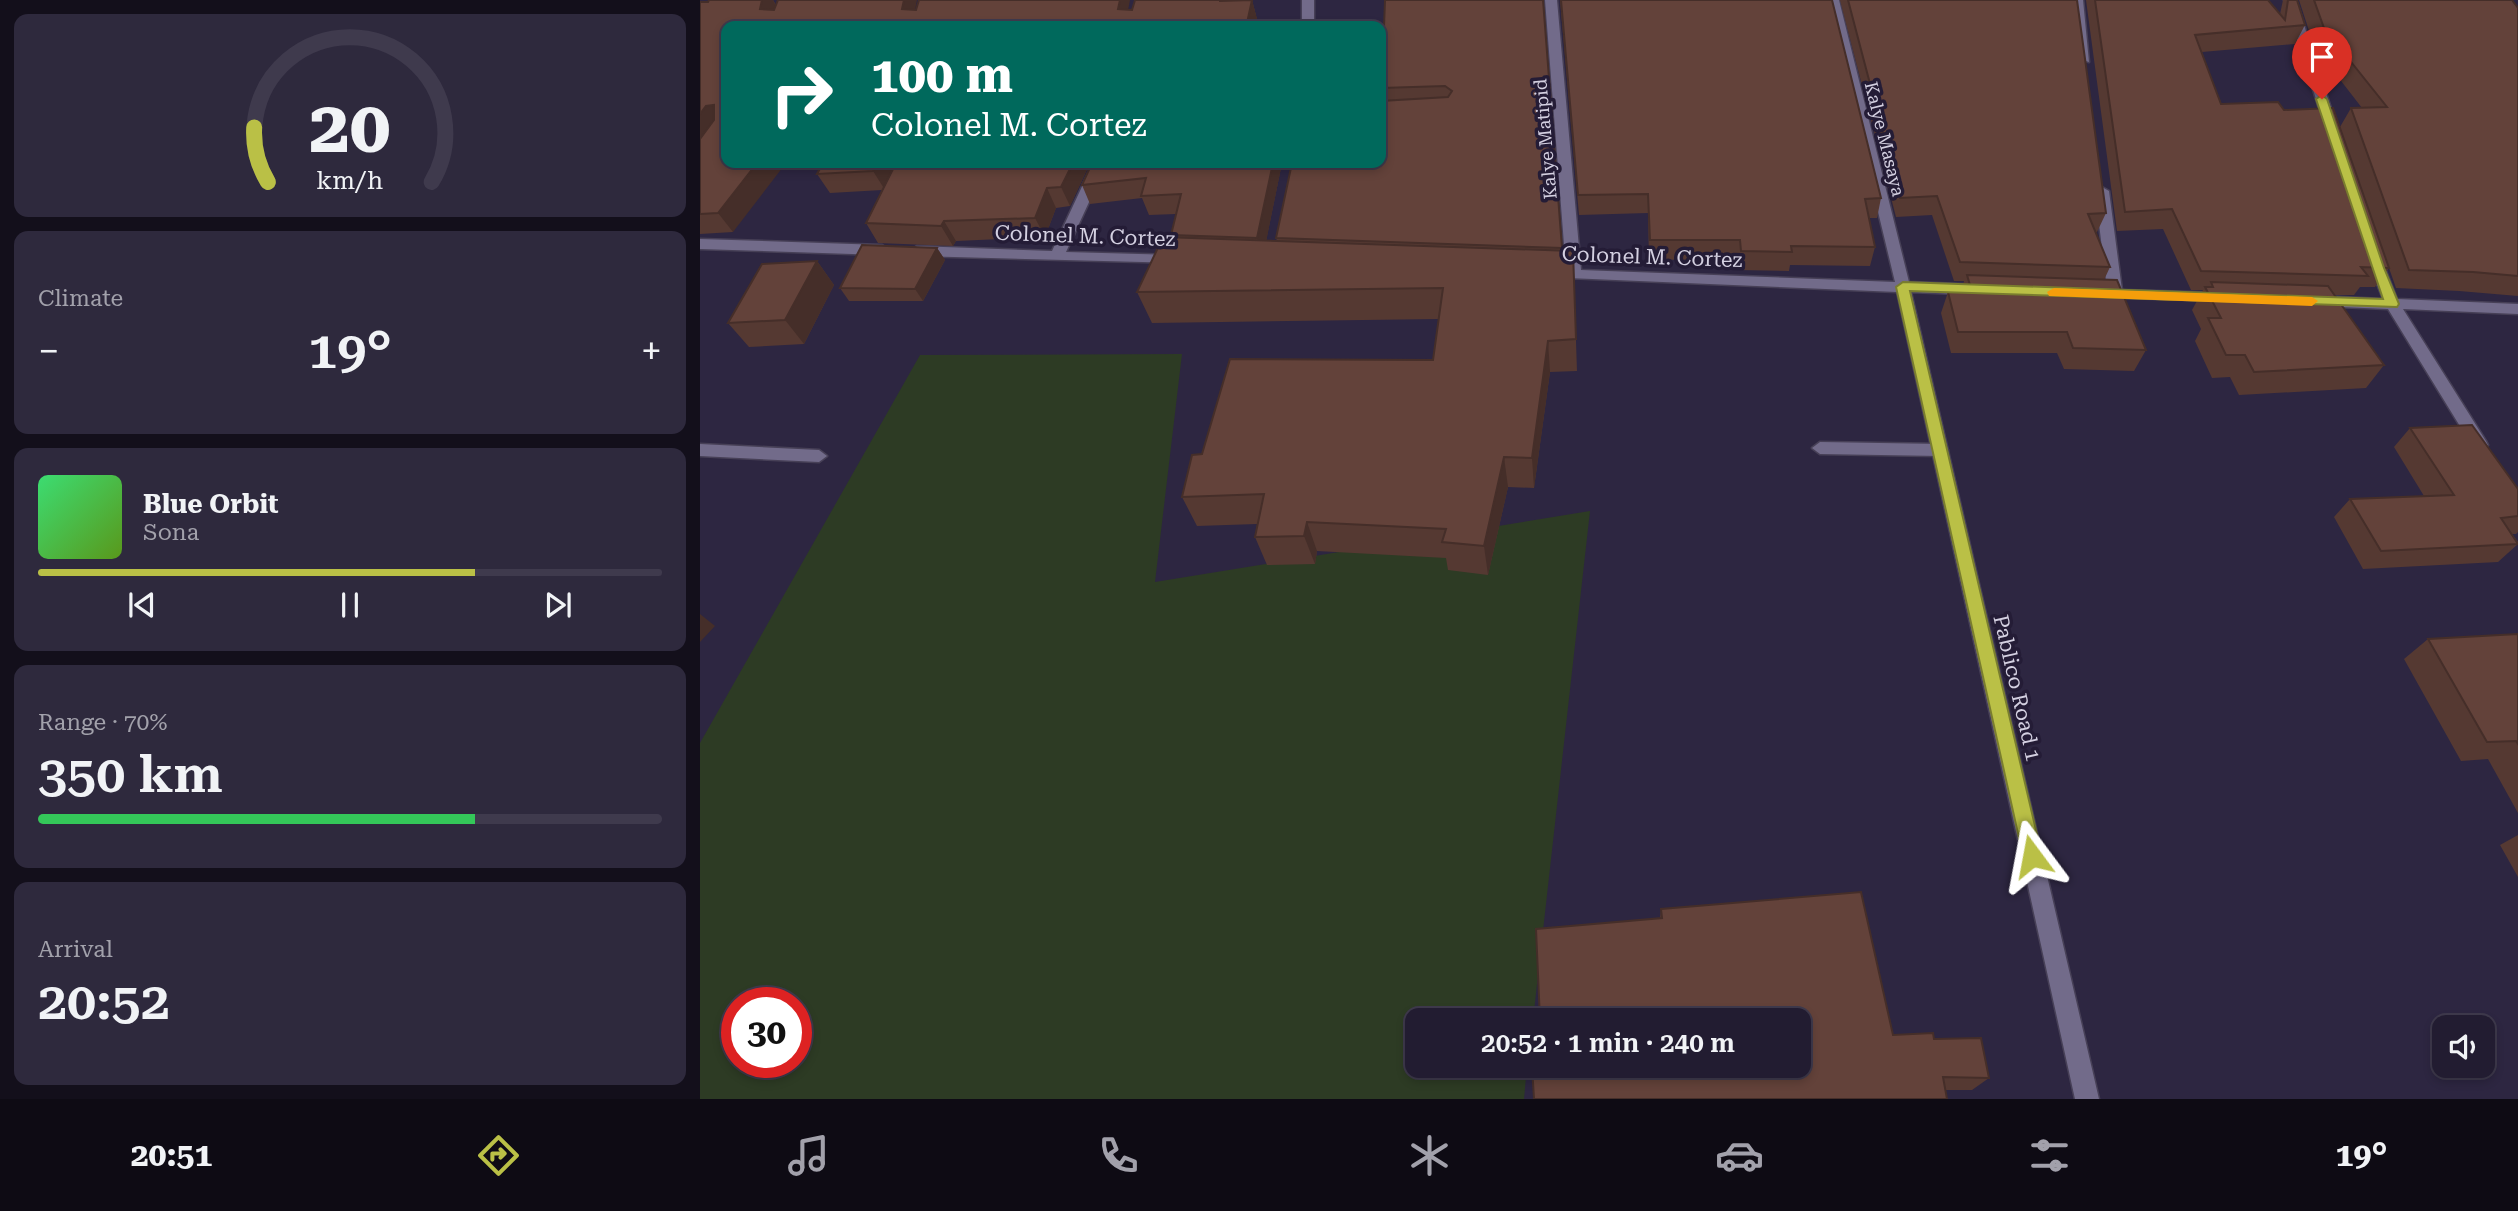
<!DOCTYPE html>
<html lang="en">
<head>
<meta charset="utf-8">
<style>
  body { margin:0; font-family:"Roboto Serif",serif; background:#2e293d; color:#f1f3f6; height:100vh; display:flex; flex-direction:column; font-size:26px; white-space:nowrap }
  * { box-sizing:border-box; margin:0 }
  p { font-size:23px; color:#a2a1ab }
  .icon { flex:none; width:38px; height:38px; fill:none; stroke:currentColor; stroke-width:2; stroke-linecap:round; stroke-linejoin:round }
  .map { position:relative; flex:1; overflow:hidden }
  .side { display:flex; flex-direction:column; gap:14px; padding:14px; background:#130f1b; width:700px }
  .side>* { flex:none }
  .guide { position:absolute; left:21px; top:21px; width:665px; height:147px; border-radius:14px; box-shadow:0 4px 10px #0003,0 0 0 2px #3f3a4d; background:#00695c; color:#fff; overflow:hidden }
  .tools { position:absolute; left:1732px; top:1015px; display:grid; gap:14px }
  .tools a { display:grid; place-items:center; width:63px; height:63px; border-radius:14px; background:#221c31; box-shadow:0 4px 10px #0003,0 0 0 2px #3f3a4d; font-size:35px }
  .speed { position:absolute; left:21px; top:987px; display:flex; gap:14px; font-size:35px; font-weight:700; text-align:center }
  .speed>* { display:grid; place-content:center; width:91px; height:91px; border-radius:50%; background:#221c31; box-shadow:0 4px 10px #0003,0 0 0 2px #3f3a4d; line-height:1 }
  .speed .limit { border:10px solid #d22; background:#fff; color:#111 }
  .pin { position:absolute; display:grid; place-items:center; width:60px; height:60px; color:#fff; margin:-72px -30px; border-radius:50% 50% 50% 0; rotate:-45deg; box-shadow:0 0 7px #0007 }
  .pin .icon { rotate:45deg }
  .me { position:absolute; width:77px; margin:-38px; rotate:347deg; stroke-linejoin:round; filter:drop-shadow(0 0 5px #0008) }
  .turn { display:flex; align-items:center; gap:24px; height:147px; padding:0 35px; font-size:32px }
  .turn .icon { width:91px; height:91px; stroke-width:2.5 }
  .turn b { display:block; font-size:49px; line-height:60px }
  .big { font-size:52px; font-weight:600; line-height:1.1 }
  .side .widget { flex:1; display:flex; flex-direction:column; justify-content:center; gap:10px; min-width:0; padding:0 24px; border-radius:14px; background:#2e293d }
  .side .dial { align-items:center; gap:0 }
  .dial svg { height:182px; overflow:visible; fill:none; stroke:#3f3a4d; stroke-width:7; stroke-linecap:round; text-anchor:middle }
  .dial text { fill:#f1f3f6; stroke:none }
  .song { display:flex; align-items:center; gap:21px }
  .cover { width:84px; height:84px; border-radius:10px; background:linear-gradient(135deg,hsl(140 70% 55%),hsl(90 70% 35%)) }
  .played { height:7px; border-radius:4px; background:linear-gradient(90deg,#bac046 70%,#3f3a4d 70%) }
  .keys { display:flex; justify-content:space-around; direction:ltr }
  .heat { display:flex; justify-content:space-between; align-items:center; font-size:38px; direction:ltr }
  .charge { height:10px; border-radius:5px; background:linear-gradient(90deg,#34c759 70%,#3f3a4d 0) }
  .trip { position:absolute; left:705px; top:1008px; width:406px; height:70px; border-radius:14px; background:#221c31; box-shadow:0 4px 10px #0003,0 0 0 2px #3f3a4d; font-weight:600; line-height:70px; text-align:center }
  .dock { display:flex; height:112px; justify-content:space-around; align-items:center; background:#0e0b14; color:#a2a1ab }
  .dock .icon { width:49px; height:49px }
  .dock .active { color:#bac046 }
  .dock b { font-size:32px; color:#f1f3f6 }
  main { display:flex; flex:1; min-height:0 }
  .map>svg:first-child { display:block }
  .green { fill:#2d3b24; fill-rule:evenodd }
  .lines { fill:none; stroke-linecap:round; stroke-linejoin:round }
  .lane-casing { stroke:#474057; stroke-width:3 }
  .street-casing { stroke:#474057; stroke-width:3 }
  .lane { fill:#726b8a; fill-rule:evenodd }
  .street { fill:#726b8a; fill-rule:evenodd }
  .wall { fill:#553932 }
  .shaded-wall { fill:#452e29 }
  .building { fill:#63423a; stroke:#452e29; stroke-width:2 }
  .route { fill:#bac046; stroke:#797d2e; stroke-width:2 }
  .slow { fill:#f59e0b }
  .labels { text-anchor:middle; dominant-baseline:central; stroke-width:7; stroke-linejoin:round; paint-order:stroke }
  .far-street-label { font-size:18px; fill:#d4d0e1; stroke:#241c36 }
  .street-label { font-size:21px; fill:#d4d0e1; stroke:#241c36 }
</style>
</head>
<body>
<main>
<section class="side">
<div class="widget dial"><svg viewBox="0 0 100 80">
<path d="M14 69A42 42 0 1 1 86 69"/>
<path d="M14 69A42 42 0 0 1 8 45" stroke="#bac046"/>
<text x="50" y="56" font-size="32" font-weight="700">20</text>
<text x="50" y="72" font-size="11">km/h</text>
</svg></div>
<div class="widget"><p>Climate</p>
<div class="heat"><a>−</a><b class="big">19°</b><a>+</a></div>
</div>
<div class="widget">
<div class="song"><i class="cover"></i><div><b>Blue Orbit</b><p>Sona</p></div></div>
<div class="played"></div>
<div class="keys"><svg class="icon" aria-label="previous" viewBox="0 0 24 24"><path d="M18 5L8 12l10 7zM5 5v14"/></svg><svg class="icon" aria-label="pause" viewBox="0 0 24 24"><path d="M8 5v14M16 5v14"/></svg><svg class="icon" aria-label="next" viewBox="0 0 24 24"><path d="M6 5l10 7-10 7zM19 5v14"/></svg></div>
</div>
<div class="widget"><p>Range · 70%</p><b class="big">350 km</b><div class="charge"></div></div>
<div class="widget"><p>Arrival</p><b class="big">20:52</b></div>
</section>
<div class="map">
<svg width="1818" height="1099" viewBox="0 0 1818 1099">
  <rect width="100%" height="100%" fill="#2d2641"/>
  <!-- green -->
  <path class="green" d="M 482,354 L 455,582 L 890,511 L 833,1020 L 718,1020 L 718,1066 L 827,1066 L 824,1099 L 0,1099 L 0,743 L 220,355 ZM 37,1003 L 96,1003 L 96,1062 L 37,1062 Z"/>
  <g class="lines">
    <defs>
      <polygon id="lane" points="1120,442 1240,444 1248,450 1240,456 1120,454 1112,448"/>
      <g id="street">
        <rect x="602" y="0" width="12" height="26"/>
        <polygon points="845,0 857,0 881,270 1195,282 1127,0 1139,0 1209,282 1284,285 1291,290 1284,295 1211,292 1399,1099 1375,1099 1197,292 845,277 845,271 866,270"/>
        <polygon points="1371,0 1383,0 1389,62 1379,59"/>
        <polygon points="1584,0 1596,0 1638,130 1636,133 1632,134 1626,130"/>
        <polygon points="393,163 407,163 366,252 476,255 481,257 481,263 217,256 210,251 217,246 352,251"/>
        <polygon points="1402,187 1409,191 1422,290 1522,293 1529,298 1527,301 1394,297 1392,294 1394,291 1407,289 1395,191"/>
        <polygon points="0,239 182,245 189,250 182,255 0,249"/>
        <polygon points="1673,251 1680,256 1697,299 1818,304 1818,314 1703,309 1786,441 1788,445 1786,449 1774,449 1688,309 1616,306 1609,301 1616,296 1683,299 1666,256"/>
        <polygon points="0,444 119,450 127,456 119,462 0,456"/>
      </g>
    </defs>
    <!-- lane casing -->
    <use href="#lane" class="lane-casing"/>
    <!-- street casing -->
    <use href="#street" class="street-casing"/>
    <!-- lane -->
    <use href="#lane" class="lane"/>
    <!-- street -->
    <use href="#street" class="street"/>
  </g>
  <!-- wall -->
  <g class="wall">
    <polygon points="9,0 73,0 76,5 215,10 432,10 529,1 552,0 557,19 556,23 583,22 584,26 26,26 33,232 0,234 0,2 8,2"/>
    <polygon points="843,0 862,251 873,251 877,371 850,372 834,488 808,487 788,575 748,570 746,558 617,551 615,564 567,565 555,537 557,524 497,526 482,497 502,454 733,360 739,319 452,323 437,292 472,237 471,235 476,214 449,215 442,198 390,204 382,185 392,163 582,163 566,241 577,241 576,238 681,163 681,27"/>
    <polygon points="860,0 1132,0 1181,198 1177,218 1169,218 1175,247 1170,266 1090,265 1089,271 1038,270 1038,259 949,260 948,213 879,215"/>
    <polygon points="1140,0 1377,0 1406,213 1397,232 1396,232 1410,267 1404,280 1446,350 1434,371 1364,369 1357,353 1251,353 1241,313 1248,292 1261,292 1264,281 1254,281 1232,215 1196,217"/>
    <polygon points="1386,0 1568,0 1580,14 1583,0 1597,0 1605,25 1595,44 1502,52 1521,104 1674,225 1640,127 1651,108 1662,108 1614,46 1599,0 1812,0 1818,8 1818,296 1759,291 1696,288 1689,268 1675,287 1660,287 1654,295 1634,295 1684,365 1666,388 1539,395 1530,377 1512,378 1495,341 1501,329 1492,310 1503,290 1491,290 1463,229 1417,231"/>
    <polygon points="123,163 390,163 370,206 356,208 345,237 256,241 253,246 178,243 166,223 182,190 130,193 117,174"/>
    <polygon points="237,248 245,260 223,301 149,301 140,288"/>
    <polygon points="117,261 134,285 104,344 49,347 28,323"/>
    <polygon points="1710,428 1818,489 1818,532 1816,534 1812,534 1818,542 1818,544 1798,562 1663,569 1634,517 1650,499 1724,496 1694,447"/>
    <polygon points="1818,634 1818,813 1788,759 1761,761 1704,659 1728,639"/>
    <polygon points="1818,835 1818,877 1800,845"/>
    <polygon points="961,909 1193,1035 1234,1039 1289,1078 1272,1090 1245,1090 840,1020 960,918"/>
  </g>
  <!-- shaded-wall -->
  <g class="shaded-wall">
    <polygon points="62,0 73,0 76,6 72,26 60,9"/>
    <polygon points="204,0 217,0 212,26 202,9"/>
    <polygon points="420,0 430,0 425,26 418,9"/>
    <polygon points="552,0 557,19 555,26 547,23"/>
    <polygon points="14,105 26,122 0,152 0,114 6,106"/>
    <polygon points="57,163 86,163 33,232 18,213"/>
    <polygon points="178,163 201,163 185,190 173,171"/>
    <polygon points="373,163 390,163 370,206 361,187"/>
    <polygon points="573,163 582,163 563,257 557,238"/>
    <polygon points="347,188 356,208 345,237 335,218"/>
    <polygon points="244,221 256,241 253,246 241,226"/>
    <polygon points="237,248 245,260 223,301 215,289"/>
    <polygon points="117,261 134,285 104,344 85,320"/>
    <polygon points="848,341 850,372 834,488 832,458"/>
    <polygon points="804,457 808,487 788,575 784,546"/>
    <polygon points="607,522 617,551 615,564 604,536"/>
    <polygon points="0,614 15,626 0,642"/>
  </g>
  <!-- building -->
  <g class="building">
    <polygon points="9,0 62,0 60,9 74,10 78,0 204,0 202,9 216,10 219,0 420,0 418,9 432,10 435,0 520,0 520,1 552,0 547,23 583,22 582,26 26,26 26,163 57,163 18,213 0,214 0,139 14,120 14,105 6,106 0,114 0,2 8,2"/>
    <polygon points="685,0 843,0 862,248 576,238 592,163 681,163 681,101 748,97 752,91 745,86 681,88 681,27 684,27"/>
    <polygon points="861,0 1132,0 1181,198 1165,199 1175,247 1091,246 1092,252 1041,251 1040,240 950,240 948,194 878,195"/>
    <polygon points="1148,0 1377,0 1406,213 1388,214 1410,267 1260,262 1237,196 1200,198"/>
    <polygon points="1395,0 1568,0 1585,20 1588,0 1597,0 1605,25 1495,35 1521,104 1578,102 1584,110 1633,108 1689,268 1661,267 1668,276 1501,271 1472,209 1425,212"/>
    <polygon points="1614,0 1812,0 1818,8 1818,276 1773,272 1709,270 1651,108 1687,107 1624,28"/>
    <polygon points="123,163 178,163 173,171 117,174"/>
    <polygon points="196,163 373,163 361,187 347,188 335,218 244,221 241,226 166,223"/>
    <polygon points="392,163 573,163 557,238 471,235 481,194 441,196 446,178 382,185"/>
    <polygon points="463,237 873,251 876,339 848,341 832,458 804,457 784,546 742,542 746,529 607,522 604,536 555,537 564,494 482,497 492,455 502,454 530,359 733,360 743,288 437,292"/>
    <polygon points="162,245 237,248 215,289 140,288"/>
    <polygon points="117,261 85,320 28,323 62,264"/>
    <polygon points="1267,275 1417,280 1446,350 1373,348 1367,332 1258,332 1248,292 1272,292"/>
    <polygon points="1511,282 1628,286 1684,365 1554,372 1545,355 1526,355 1508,318 1521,318 1505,287 1513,287"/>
    <polygon points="1772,425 1818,489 1818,516 1801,518 1818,544 1681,551 1650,499 1754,495 1710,428"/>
    <polygon points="1818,634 1818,744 1816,741 1787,742 1728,639"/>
    <polygon points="1161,892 1193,1035 1233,1033 1234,1039 1281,1038 1289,1078 1243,1077 1247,1099 834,1099 832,1066 1099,1066 1099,1020 836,1020 840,1020 836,929 962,918 961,909"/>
  </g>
  <!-- route -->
  <polygon class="route" points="1622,95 1627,99 1684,268 1699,304 1697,307 1210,291 1342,856 1339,862 1332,865 1325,862 1323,856 1196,287 1203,282 1683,299 1616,99"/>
  <!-- slow -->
  <polygon class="slow" points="1354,288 1612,297 1618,301 1612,306 1349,296 1347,292"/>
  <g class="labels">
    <!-- far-street labels -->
    <g class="far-street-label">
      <text transform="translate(845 139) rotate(-95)">Kalye Matipid</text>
      <text transform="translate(1185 139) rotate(76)">Kalye Masaya</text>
    </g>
    <!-- street labels -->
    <g class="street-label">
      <text transform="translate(385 236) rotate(2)">Colonel M. Cortez</text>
      <text transform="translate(952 257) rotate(2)">Colonel M. Cortez</text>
      <text transform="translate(1317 688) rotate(77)">Pablico Road 1</text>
    </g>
  </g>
</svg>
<div class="tools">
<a><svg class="icon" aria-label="sound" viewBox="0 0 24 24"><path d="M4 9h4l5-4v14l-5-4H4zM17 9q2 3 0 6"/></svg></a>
</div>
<div class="speed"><div class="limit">30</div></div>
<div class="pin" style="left:1622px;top:99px;background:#d93025"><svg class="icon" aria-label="arrive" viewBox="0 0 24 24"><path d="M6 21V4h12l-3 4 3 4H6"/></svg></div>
<svg class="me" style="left:1332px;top:856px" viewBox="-20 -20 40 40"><path d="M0-17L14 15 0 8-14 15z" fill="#bac046" stroke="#fff" stroke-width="4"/></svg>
<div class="trip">20:52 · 1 min · 240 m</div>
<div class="guide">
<div class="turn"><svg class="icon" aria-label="right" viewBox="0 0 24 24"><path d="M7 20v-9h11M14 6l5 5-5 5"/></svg><div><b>100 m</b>Colonel M. Cortez</div></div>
</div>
</div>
</main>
<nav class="dock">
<b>20:51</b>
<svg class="icon active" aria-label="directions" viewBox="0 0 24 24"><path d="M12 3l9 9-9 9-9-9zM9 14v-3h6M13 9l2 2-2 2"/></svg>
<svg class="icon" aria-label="music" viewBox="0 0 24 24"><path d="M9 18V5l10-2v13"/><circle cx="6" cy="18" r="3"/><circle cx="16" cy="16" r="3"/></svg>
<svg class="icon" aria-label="phone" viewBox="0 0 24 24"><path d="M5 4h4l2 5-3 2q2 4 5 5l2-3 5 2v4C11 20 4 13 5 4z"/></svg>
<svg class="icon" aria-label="climate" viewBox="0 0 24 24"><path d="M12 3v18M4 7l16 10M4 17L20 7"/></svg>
<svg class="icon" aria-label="car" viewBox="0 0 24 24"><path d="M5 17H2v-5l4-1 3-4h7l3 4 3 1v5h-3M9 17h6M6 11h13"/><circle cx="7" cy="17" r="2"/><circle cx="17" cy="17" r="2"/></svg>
<svg class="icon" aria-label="filters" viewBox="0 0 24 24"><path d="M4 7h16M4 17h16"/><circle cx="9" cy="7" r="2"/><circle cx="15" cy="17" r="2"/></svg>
<b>19°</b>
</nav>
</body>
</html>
